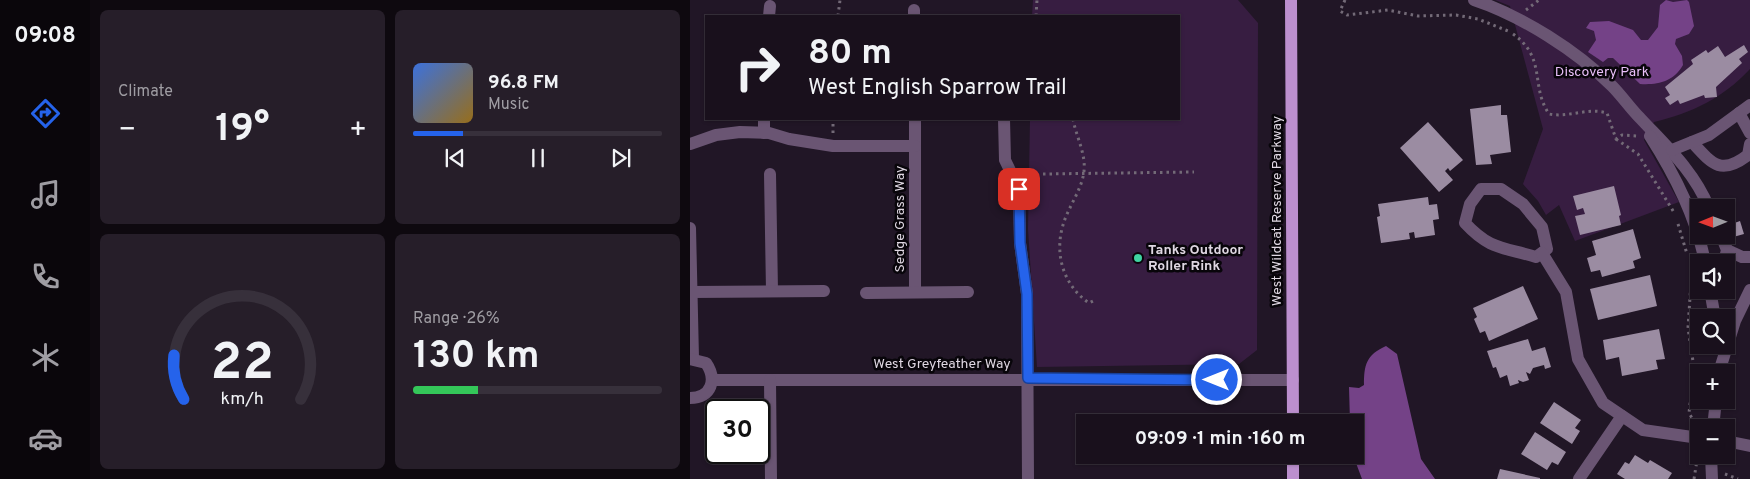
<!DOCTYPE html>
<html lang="en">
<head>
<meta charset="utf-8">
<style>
  body { margin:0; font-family:Overpass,sans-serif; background:#261e29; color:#f1f3f6; height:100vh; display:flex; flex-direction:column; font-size:19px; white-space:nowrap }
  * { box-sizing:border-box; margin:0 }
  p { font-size:16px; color:#9f9da3 }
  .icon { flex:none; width:28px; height:28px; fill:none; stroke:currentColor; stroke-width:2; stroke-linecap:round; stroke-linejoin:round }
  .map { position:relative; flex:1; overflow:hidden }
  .drawer { display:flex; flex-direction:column; gap:10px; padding:10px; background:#0e090f; width:600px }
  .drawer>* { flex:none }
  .banner { position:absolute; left:15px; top:15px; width:475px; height:105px; border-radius:0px; box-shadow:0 1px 4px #0004,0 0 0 1px #37303b; background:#19101c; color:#f1f3f6; overflow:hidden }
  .needle { width:32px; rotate:269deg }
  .tools { position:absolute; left:1000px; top:199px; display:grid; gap:10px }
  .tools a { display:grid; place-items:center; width:45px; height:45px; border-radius:0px; background:#19101c; box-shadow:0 1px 4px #0004,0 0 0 1px #37303b; font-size:25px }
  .speed { position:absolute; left:15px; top:399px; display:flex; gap:10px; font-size:25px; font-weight:700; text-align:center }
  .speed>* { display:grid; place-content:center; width:65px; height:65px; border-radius:50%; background:#19101c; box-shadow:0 1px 4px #0004,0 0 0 1px #37303b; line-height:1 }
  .speed .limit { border:2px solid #111; border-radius:8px; background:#fff; color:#111 }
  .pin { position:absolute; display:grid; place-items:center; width:42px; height:42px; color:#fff; margin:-21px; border-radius:10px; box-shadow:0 2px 8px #0006 }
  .me { position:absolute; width:55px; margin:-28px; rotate:270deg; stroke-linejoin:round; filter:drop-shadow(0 0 4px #0008) }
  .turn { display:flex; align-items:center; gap:18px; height:105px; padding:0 20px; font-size:22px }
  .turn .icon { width:65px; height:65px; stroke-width:2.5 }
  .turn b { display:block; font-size:35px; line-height:42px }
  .big { font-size:38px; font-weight:700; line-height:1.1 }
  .drawer .widget { flex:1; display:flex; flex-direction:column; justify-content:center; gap:8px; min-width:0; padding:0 18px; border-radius:8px; background:#261e29 }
  .drawer .dial { align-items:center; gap:0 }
  .dial svg { height:130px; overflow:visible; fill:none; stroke:#37303b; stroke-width:7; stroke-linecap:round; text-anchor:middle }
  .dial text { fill:#f1f3f6; stroke:none }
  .song { display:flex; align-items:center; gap:15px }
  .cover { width:60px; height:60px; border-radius:8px; background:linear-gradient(135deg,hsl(220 70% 55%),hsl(40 70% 35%)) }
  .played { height:5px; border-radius:2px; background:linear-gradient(90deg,#2563eb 20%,#37303b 20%) }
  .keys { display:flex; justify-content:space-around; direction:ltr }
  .heat { display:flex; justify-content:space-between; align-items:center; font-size:28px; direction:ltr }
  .charge { height:8px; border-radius:4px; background:linear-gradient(90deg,#34c759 26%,#37303b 0) }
  .drawer .tiles { flex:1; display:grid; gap:10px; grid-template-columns:repeat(2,1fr) }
  .trip { position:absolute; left:386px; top:414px; width:288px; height:50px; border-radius:0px; background:#19101c; box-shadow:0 1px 4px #0004,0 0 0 1px #37303b; font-weight:700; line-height:50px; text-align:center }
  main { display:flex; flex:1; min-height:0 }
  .tabs { display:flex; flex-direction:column; width:90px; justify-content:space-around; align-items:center; background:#0a060b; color:#9f9da3 }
  .tabs .icon { width:35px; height:35px }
  .tabs .current { color:#2563eb }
  .tabs b { font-size:22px; color:#f1f3f6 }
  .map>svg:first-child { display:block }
  .green { fill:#371d41 }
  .water { fill:#744287 }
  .building { fill:#9b8ca2 }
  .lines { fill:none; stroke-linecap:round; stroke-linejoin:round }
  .path { stroke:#736a77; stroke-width:3; stroke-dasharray:2.5 4; stroke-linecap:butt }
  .minor { stroke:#6a5573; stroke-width:12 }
  .major { stroke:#bc8fce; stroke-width:12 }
  .route-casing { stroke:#184099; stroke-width:12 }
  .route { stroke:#2563eb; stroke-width:9 }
  .poi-dot { fill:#3fd4a2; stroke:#08050a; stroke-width:2 }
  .labels { text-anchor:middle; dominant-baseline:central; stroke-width:5; stroke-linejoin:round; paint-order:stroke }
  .park-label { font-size:14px; fill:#e9bff9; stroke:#08050a }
  .street-label { font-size:14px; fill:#dfd7e2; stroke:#08050a }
  .poi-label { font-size:14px; font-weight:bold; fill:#dfd7e2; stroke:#08050a; text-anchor:start }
</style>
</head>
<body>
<main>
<nav class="tabs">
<b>09:08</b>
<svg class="icon current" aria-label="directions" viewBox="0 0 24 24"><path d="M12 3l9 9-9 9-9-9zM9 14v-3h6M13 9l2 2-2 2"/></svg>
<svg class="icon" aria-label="music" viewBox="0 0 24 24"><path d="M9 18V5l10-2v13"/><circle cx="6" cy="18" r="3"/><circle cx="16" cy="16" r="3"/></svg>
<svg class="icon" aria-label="phone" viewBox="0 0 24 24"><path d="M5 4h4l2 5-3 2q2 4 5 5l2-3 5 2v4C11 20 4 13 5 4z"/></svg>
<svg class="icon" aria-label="climate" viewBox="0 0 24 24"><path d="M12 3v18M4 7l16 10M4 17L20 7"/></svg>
<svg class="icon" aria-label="car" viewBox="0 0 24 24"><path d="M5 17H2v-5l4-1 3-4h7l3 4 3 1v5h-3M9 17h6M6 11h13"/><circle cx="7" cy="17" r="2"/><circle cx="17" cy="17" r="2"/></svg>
</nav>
<section class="drawer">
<div class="tiles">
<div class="widget"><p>Climate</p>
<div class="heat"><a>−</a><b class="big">19°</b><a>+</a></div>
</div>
<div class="widget">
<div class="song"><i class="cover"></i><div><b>96.8 FM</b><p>Music</p></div></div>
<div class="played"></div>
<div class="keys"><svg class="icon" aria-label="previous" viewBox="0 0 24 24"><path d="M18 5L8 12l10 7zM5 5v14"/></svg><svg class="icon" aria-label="pause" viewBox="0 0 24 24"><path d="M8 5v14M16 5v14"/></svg><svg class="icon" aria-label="next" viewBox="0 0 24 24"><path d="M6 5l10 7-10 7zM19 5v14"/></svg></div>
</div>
<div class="widget dial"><svg viewBox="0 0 100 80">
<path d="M14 69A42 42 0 1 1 86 69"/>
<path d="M14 69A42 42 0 0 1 8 42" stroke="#2563eb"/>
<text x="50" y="56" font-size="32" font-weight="700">22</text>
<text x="50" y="72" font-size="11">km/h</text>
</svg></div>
<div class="widget"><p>Range · 26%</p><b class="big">130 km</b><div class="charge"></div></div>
</div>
</section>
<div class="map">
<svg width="1060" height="479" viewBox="0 0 1060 479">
  <rect width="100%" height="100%" fill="#211626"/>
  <!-- green -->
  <g class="green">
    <polygon points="343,0 548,0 568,23 567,350 549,364 347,367 338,229 340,119 489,119 489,16 342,16"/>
    <path d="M 805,0 L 1060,0 L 1060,69 C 1033,98 1002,113 964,122 L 954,140 L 989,202 L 885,241 L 869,205 L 856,215 L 848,201 L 833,184 L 853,129 L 820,6 Z"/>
  </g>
  <!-- water -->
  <g class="water">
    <path d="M 976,0 L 983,2 L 997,0 L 999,2 L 1004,26 L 999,34 L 986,39 L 985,44 L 992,56 L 993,65 C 983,82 968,85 950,84 L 923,58 L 918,58 L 913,62 L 898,52 L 906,40 L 904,31 L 896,28 L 900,22 L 919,21 L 943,30 L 951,40 L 958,40 L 968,27 L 970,5 Z"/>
    <path d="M 696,346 L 707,354 L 731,459 L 745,479 L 672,479 L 663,455 L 665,455 L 665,422 L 660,422 L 659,387 L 669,388 L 674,385 C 674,365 676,355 696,346 Z"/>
  </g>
  <!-- building -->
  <g class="building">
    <polygon points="1054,45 1058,52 1049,59 1052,63 1026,87 1027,97 1015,98 1014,95 990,104 988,100 980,105 975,98 980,95 975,87 1003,64 1001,60 1016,50 1018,53 1028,46 1035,57"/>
    <polygon points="811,105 811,115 817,115 821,152 800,155 802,164 786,165 780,109"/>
    <polygon points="738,122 773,160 760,171 758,168 755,171 763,180 749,192 710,148"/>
    <polygon points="924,186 931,215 929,216 931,225 890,235 885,216 895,214 893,208 887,210 883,196"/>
    <polygon points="738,197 739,205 747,204 749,219 743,220 745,235 725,238 724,232 719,233 720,239 691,243 687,217 690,216 688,204"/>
    <polygon points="1050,221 1054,234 1036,239 1036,226"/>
    <polygon points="943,229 951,258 943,261 945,268 912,277 910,270 901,272 897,258 906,255 902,241"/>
    <polygon points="960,275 967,306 908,320 900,289"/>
    <polygon points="833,286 848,319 799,341 795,331 790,333 784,319 787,317 783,308"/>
    <polygon points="969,329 975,359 966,360 968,369 932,376 929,357 916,360 913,340"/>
    <polygon points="838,339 842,351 855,347 861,367 855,369 854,365 843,368 840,374 836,372 839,380 833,382 828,380 829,383 820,386 817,375 810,378 806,367 803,368 797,351"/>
    <polygon points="864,402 891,420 885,428 890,431 882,444 850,423"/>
    <polygon points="845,432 876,452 868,465 862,462 857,470 831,454"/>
    <polygon points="945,455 958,463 960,460 982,473 978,479 935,479 927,474 935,462 939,464"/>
    <polygon points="810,469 850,478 850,479 807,479"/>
  </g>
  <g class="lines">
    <!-- path -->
    <g class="path">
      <polyline points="655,0 650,11 657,15 698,10 728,16 766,15 788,19 818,31"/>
      <polyline points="836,10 849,0"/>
      <polyline points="148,16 150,0"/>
      <polyline points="346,16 347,0"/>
      <path d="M 823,34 C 857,58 840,86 859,114 C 879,118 898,107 917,113 L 926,139 L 932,135 L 948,136"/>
      <path d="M 383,119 C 386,136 396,154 394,171 C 392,190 378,207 373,225 C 364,255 374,286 399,303 L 405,300"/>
      <polyline points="143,133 143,119"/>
      <polyline points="926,139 948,154 985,214"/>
      <polyline points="353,174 504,172"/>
      <polyline points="988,224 997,254"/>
      <polyline points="1002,267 998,328 1004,368 999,413 1006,425"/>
      <polyline points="1035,474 1048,479"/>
      <polyline points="1004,479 1007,460 1005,449"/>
    </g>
    <!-- minor -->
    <g class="minor">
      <path d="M 784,0 C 832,16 887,51 922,86 C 932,96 940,108 950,118 C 976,146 1004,171 1019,208"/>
      <polyline points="79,16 80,6"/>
      <polyline points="224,16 224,10"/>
      <polyline points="1049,113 1060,133"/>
      <polyline points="225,119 225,292"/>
      <polyline points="314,119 315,160 329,189 330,243 337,294 338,479"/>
      <polyline points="74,133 74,119"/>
      <path d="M 960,136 C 985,175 1006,216 1015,262"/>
      <path d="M 1002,142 C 1022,164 1031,176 1058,155 L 1060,144"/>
      <polyline points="0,144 26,135 50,132 79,133 99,139 143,146 225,146"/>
      <polyline points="982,150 1019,135 1060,105"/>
      <polyline points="80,174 82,291"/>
      <path d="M 791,189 L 811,189 L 833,204 L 852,227 L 857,249 L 846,257 C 813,247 800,250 775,223 L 780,204 Z"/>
      <polyline points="0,228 3,358"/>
      <polyline points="1031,235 1037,250 1034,262"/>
      <polyline points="1037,250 1052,257 1060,257"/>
      <polyline points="852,253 876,292 888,359 913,403 953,430 1009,438"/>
      <polyline points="1020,290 1025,318"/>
      <polyline points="1,292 134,291"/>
      <polyline points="176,293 278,292"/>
      <path d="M 0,359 L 16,363 C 27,379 22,398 0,398"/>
      <polyline points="1029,372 1045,321 1060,290"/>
      <polyline points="23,380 603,380"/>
      <polyline points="80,380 81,479"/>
      <polyline points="1023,428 1026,400"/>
      <polyline points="1036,441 1060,446"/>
      <polyline points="1021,455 1022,479"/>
      <polyline points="889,479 932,416"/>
    </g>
    <!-- major -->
    <g class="major">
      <polyline points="601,0 603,422"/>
      <polyline points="603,455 603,479"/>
    </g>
  </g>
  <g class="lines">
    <defs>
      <polyline id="route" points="329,189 330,243 337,294 338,378 527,380"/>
    </defs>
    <!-- route casing -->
    <use href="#route" class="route-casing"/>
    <!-- route -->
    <use href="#route" class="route"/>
  </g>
  <!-- markers -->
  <circle class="poi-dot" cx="448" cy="258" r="5"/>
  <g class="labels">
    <!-- park labels -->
    <g class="park-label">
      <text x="912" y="72">Discovery Park</text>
    </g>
    <!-- street labels -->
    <g class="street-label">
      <text transform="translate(587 211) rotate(-90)">West Wildcat Reserve Parkway</text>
      <text transform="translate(210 219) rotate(-90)">Sedge Grass Way</text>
      <text x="252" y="364">West Greyfeather Way</text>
    </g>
    <!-- poi labels -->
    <g class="poi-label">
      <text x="458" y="250">Tanks Outdoor<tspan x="458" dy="16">Roller Rink</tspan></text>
    </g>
  </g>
</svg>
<div class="tools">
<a><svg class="needle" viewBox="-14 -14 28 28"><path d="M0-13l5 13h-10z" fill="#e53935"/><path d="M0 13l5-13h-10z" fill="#9f9da3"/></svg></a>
<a><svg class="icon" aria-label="sound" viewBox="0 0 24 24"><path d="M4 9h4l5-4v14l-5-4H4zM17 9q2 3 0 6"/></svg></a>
<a><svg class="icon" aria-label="search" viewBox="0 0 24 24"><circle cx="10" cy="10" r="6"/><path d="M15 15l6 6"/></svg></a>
<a>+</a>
<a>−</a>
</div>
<div class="speed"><div class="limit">30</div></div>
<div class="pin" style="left:329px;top:189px;background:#d93025"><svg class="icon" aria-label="arrive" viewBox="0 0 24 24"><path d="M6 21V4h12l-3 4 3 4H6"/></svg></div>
<svg class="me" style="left:527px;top:380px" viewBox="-20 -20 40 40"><circle r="17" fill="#2563eb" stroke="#fff" stroke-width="3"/><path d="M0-11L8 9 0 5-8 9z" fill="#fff"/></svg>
<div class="trip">09:09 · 1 min · 160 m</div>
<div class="banner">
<div class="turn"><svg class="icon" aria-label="right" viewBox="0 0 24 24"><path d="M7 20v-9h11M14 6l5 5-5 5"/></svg><div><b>80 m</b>West English Sparrow Trail</div></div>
</div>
</div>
</main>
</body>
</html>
